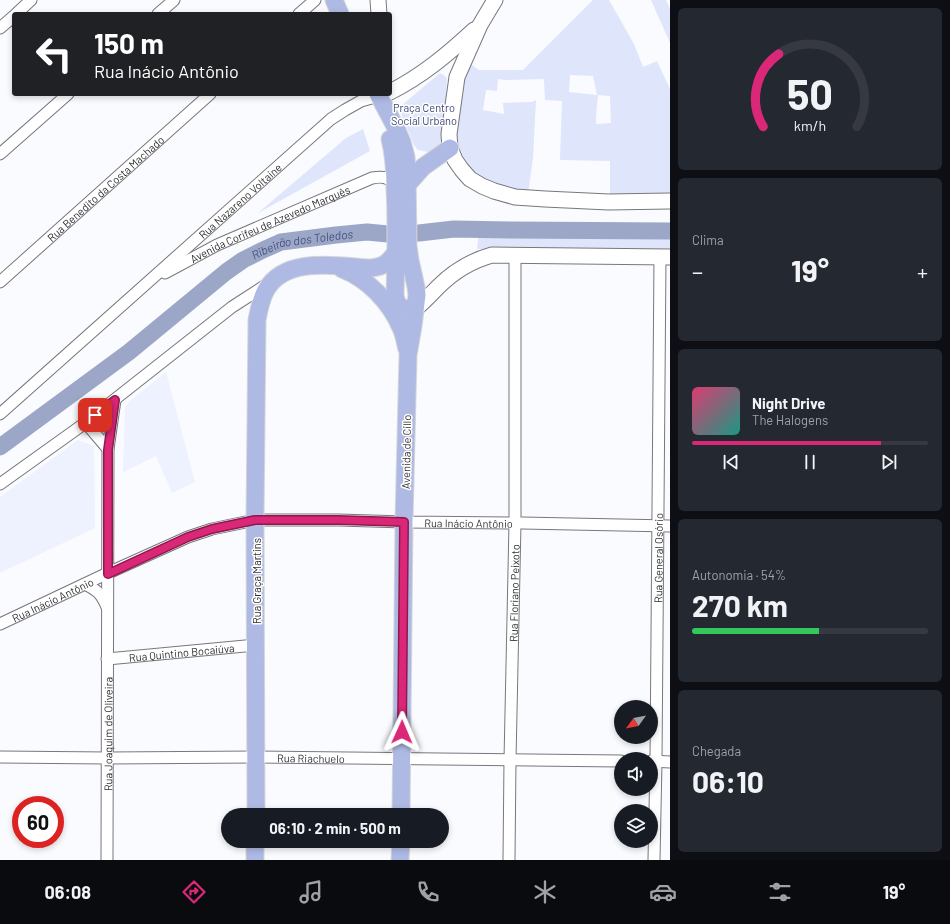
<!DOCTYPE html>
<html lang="pt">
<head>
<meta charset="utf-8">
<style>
  body { margin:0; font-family:Barlow,sans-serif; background:#242831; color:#f1f3f6; height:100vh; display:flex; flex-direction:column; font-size:15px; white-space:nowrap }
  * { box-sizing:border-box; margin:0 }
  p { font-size:13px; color:#9ea1a6 }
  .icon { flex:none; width:22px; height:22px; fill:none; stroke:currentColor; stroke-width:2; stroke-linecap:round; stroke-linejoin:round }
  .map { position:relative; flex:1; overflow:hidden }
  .panel { display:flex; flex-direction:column; gap:8px; padding:8px; background:#0d0f14; width:280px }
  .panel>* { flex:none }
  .guide { position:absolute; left:12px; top:12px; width:380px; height:84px; border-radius:4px; box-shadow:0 2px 6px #0003; background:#202124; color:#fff; overflow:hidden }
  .needle { width:26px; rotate:237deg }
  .fabs { position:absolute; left:614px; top:700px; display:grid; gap:8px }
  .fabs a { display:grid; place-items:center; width:44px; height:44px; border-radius:50%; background:#171b24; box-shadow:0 2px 6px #0003; font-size:20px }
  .speed { position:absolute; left:12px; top:796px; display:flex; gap:8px; font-size:20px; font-weight:700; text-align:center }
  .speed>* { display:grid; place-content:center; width:52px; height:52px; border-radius:50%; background:#171b24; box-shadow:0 2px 6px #0003; line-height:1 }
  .speed .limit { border:6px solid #d22; background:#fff; color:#111 }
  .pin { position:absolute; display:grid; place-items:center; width:34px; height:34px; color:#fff; margin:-17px; border-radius:8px; box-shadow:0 2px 6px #0006 }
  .me { position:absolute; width:44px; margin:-22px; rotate:1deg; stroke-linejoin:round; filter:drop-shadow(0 0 3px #0008) }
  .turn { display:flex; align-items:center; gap:14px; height:84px; padding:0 16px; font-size:18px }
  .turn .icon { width:52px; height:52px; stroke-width:2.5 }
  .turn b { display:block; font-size:28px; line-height:34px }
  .big { font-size:30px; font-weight:700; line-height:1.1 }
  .panel .tile { flex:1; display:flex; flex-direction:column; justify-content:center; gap:6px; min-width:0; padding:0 14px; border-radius:6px; background:#242831 }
  .panel .dial { align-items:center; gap:0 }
  .dial svg { height:104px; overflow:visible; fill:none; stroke:#363941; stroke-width:7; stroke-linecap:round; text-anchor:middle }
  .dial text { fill:#f1f3f6; stroke:none }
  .song { display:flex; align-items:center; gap:12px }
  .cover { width:48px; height:48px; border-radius:6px; background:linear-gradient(135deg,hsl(340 70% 55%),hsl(170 70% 35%)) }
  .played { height:4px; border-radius:2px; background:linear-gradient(90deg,#db2777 80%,#363941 80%) }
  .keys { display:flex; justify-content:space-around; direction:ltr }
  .heat { display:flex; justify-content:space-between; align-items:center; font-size:22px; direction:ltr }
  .charge { height:6px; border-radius:3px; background:linear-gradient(90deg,#34c759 54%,#363941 0) }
  .trip { position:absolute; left:221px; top:808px; width:228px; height:40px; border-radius:20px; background:#171b24; box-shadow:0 2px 6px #0003; font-weight:700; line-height:40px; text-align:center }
  .dock { display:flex; height:64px; justify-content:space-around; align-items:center; background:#090b0e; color:#9ea1a6 }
  .dock .icon { width:28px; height:28px }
  .dock .on { color:#db2777 }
  .dock b { font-size:18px; color:#f1f3f6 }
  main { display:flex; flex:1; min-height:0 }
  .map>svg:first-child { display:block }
  .built { fill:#eef2fe }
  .green { fill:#dfe5fb; fill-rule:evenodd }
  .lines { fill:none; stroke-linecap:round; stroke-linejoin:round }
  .river { stroke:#9ca6c7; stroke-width:17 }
  .street-casing { stroke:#77787c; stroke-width:13 }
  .secondary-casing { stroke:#77787c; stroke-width:17 }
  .primary-casing { stroke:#d6d6d6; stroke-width:19 }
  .street { stroke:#fff; stroke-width:11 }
  .secondary { stroke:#fff; stroke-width:15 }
  .primary { stroke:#afbae4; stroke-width:17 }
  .route-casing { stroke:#8e194d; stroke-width:10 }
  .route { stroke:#db2777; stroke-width:7 }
  .labels { text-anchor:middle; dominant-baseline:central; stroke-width:3; stroke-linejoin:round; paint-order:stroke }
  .park-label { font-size:11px; fill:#3a4674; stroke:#fff }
  .street-label { font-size:11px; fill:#303032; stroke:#fff }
  .water-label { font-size:12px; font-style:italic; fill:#465381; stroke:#fff }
</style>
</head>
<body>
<main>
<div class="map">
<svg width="670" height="860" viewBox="0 0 670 860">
  <rect width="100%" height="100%" fill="#fafbff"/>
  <!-- built -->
  <g class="built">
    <polygon points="166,372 195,482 172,493 156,456 123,472 125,407 129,402"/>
    <polygon points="78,440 94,446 95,528 0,573 0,497"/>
  </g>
  <!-- green -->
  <g class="green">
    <path d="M 593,0 L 609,0 L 634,44 L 643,67 L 657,61 L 670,89 L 670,198 L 610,197 L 610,161 L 560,160 L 562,101 L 545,100 L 544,79 L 506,80 L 498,79 L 497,91 L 486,90 L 483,110 L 504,114 L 503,103 L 532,102 L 536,100 L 533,158 L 528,194 L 515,194 L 472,175 L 454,149 L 461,81 L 472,65 L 479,70 L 523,70 ZM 570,75 L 593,76 L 597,95 L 569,92 ZM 598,95 L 610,96 L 611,123 L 596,124 C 596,114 597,105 598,95 Z"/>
    <polygon points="651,0 666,0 670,9 670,43"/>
    <polygon points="440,73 445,76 447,79 443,140 440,144 433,151 428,152 418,150 414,145 400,111 402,105"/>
    <polygon points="363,129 370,151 258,213 346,138"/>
    <polygon points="479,229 510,230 670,231 670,249 477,249"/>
  </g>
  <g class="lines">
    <!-- river -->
    <path class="river" id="s1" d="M 0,447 L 129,352 L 226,272 L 243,260 L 263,250 L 281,242 L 336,235 L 367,232 L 388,234 L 419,233 L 454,229 L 510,230 L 670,231"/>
    <defs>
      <g id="street">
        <polyline points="16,14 31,0"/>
        <polyline points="158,14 174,0"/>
        <polyline points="299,14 315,0"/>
        <polyline points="0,28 14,16"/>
        <polyline points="0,154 68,94"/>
        <path id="s2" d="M 165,273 L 217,245 L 372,178 C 383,176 387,177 395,184"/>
        <path id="s3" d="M 0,282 L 210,94"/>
        <path id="s4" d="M 0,414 L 331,119 L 345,110 L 361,101 L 379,96"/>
        <polyline points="85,422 108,449"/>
        <polyline points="0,484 81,426 232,307 269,283"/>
        <path d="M 85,584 C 98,591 101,593 107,607"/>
        <path id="s5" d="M 0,624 L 108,573 L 188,537 L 212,529 L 255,520 L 339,520 L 404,522 L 522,523 L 670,526"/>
        <path id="s6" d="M 107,659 L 256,645"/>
        <path id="s7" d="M 0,757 L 107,758 L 256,757 L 621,761"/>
        <polyline points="651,761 670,762"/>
        <path id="s8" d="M 107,860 L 108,449 L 115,400"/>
        <path id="s9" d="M 509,860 L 510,760 L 515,523 L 515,255"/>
        <path id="s10" d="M 654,860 L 656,761 L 660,257"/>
      </g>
      <g id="secondary">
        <polyline points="378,0 379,14"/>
        <polyline points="495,0 480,25 457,77 449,134 450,148 455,160 462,170 470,179 482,186 494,191 515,197 545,199 609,202 670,201"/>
        <path d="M 390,92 C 422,76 448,54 474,30"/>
        <path d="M 415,309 C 424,302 431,294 438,287 C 454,271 470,261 492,255 L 670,257"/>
      </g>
      <g id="primary">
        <polyline points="334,0 340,14"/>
        <polyline points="378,94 396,128 402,142 406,157 407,170 408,246 410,260 416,287 417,295 413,326 408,355 404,522 401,815"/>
        <path d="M 390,139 C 394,155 395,171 395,188 C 397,224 396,260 395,296 C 398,309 403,309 415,309"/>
        <polyline points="407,185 423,167 450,148"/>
        <path d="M 342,269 C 368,279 390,302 401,328 C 404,334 405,342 407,349"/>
        <path d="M 256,815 L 255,520 L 257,320 C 259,309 261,299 266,290 C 285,256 337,266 370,268 C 384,267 388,263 396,252"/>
        <polyline points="255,860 255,841"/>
        <polyline points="400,860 401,841"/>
      </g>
    </defs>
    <!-- street casing -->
    <use href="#street" class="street-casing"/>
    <!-- secondary casing -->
    <use href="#secondary" class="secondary-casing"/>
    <!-- primary casing -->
    <use href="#primary" class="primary-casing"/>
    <!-- street -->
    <use href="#street" class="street"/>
    <!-- secondary -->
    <use href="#secondary" class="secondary"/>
    <!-- primary -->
    <use href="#primary" class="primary"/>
  </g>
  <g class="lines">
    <defs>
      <polyline id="route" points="95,415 115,400 108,450 108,574 188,537 212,529 255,520 339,520 404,522 402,732"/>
    </defs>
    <!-- route casing -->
    <use href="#route" class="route-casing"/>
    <!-- route -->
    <use href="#route" class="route"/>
  </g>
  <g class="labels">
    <!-- park labels -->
    <g class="park-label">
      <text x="424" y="107">Praça Centro<tspan x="424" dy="13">Social Urbano</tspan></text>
    </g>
    <!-- street labels -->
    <g class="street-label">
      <text stroke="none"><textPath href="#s3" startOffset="141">Rua Benedito da Costa Machado</textPath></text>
      <text stroke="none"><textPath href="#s4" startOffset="321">Rua Nazareno Voltaine</textPath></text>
      <text stroke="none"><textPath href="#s2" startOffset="116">Avenida Corifeu de Azevedo Marquês</textPath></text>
      <text transform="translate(406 452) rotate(-89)">Avenida de Cillo</text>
      <text stroke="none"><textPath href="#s5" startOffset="490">Rua Inácio Antônio</textPath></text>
      <text stroke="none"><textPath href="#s10" startOffset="302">Rua General Osório</textPath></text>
      <text transform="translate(256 581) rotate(-90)">Rua Graça Martins</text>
      <text stroke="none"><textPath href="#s9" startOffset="267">Rua Floriano Peixoto</textPath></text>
      <text stroke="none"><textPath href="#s5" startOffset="58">Rua Inácio Antônio</textPath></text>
      <text stroke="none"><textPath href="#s6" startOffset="75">Rua Quintino Bocaiúva</textPath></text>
      <text stroke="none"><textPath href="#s8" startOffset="126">Rua Joaquim de Oliveira</textPath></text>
      <text stroke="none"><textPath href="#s7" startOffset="311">Rua Riachuelo</textPath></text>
    </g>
    <!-- water labels -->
    <g class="water-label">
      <text stroke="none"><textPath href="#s1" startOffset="369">Ribeirão dos Toledos</textPath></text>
    </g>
  </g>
</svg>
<div class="fabs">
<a><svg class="needle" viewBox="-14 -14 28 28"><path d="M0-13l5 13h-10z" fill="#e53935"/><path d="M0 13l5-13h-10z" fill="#9ea1a6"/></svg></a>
<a><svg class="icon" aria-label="sound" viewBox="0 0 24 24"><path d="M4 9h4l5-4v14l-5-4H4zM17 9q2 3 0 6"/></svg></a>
<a><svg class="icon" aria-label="layers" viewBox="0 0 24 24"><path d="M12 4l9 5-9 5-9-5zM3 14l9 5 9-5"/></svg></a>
</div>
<div class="speed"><div class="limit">60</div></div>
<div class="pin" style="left:95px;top:415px;background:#d93025"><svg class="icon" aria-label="arrive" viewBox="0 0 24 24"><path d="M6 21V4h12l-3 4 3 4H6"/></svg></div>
<svg class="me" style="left:402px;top:732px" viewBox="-20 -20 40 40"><path d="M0-17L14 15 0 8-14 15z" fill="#db2777" stroke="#fff" stroke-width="4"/></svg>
<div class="trip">06:10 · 2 min · 500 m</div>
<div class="guide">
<div class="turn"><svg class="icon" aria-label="left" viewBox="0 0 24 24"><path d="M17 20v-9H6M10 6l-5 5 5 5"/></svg><div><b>150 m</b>Rua Inácio Antônio</div></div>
</div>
</div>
<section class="panel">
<div class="tile dial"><svg viewBox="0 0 100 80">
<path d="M14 69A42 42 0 1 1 86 69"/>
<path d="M14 69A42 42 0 0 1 26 13" stroke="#db2777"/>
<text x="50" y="56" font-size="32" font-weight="700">50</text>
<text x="50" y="72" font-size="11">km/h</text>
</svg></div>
<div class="tile"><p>Clima</p>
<div class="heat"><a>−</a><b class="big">19°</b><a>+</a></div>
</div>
<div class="tile">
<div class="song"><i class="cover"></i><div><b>Night Drive</b><p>The Halogens</p></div></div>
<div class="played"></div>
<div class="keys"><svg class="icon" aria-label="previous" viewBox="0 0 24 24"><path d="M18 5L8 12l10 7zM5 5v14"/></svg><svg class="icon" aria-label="pause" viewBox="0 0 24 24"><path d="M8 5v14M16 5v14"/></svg><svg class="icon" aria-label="next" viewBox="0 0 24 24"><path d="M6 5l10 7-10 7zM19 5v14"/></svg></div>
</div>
<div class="tile"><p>Autonomia · 54%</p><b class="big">270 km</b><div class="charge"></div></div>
<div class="tile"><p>Chegada</p><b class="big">06:10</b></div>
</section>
</main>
<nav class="dock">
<b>06:08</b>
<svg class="icon on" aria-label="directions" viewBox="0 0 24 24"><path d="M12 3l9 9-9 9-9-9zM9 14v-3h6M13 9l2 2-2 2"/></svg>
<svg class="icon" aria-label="music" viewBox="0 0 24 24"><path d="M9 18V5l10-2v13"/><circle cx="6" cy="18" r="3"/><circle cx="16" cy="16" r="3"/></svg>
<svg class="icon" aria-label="phone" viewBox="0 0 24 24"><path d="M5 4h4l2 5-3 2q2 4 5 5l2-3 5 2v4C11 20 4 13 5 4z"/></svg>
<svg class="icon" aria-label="climate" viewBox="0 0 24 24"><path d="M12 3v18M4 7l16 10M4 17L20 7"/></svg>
<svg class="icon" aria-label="car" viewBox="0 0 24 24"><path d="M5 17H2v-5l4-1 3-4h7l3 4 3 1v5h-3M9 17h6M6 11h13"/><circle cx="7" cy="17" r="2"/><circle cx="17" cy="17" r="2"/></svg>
<svg class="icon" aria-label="filters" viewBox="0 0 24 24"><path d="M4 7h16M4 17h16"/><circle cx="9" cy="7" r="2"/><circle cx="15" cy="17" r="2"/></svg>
<b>19°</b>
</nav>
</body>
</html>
